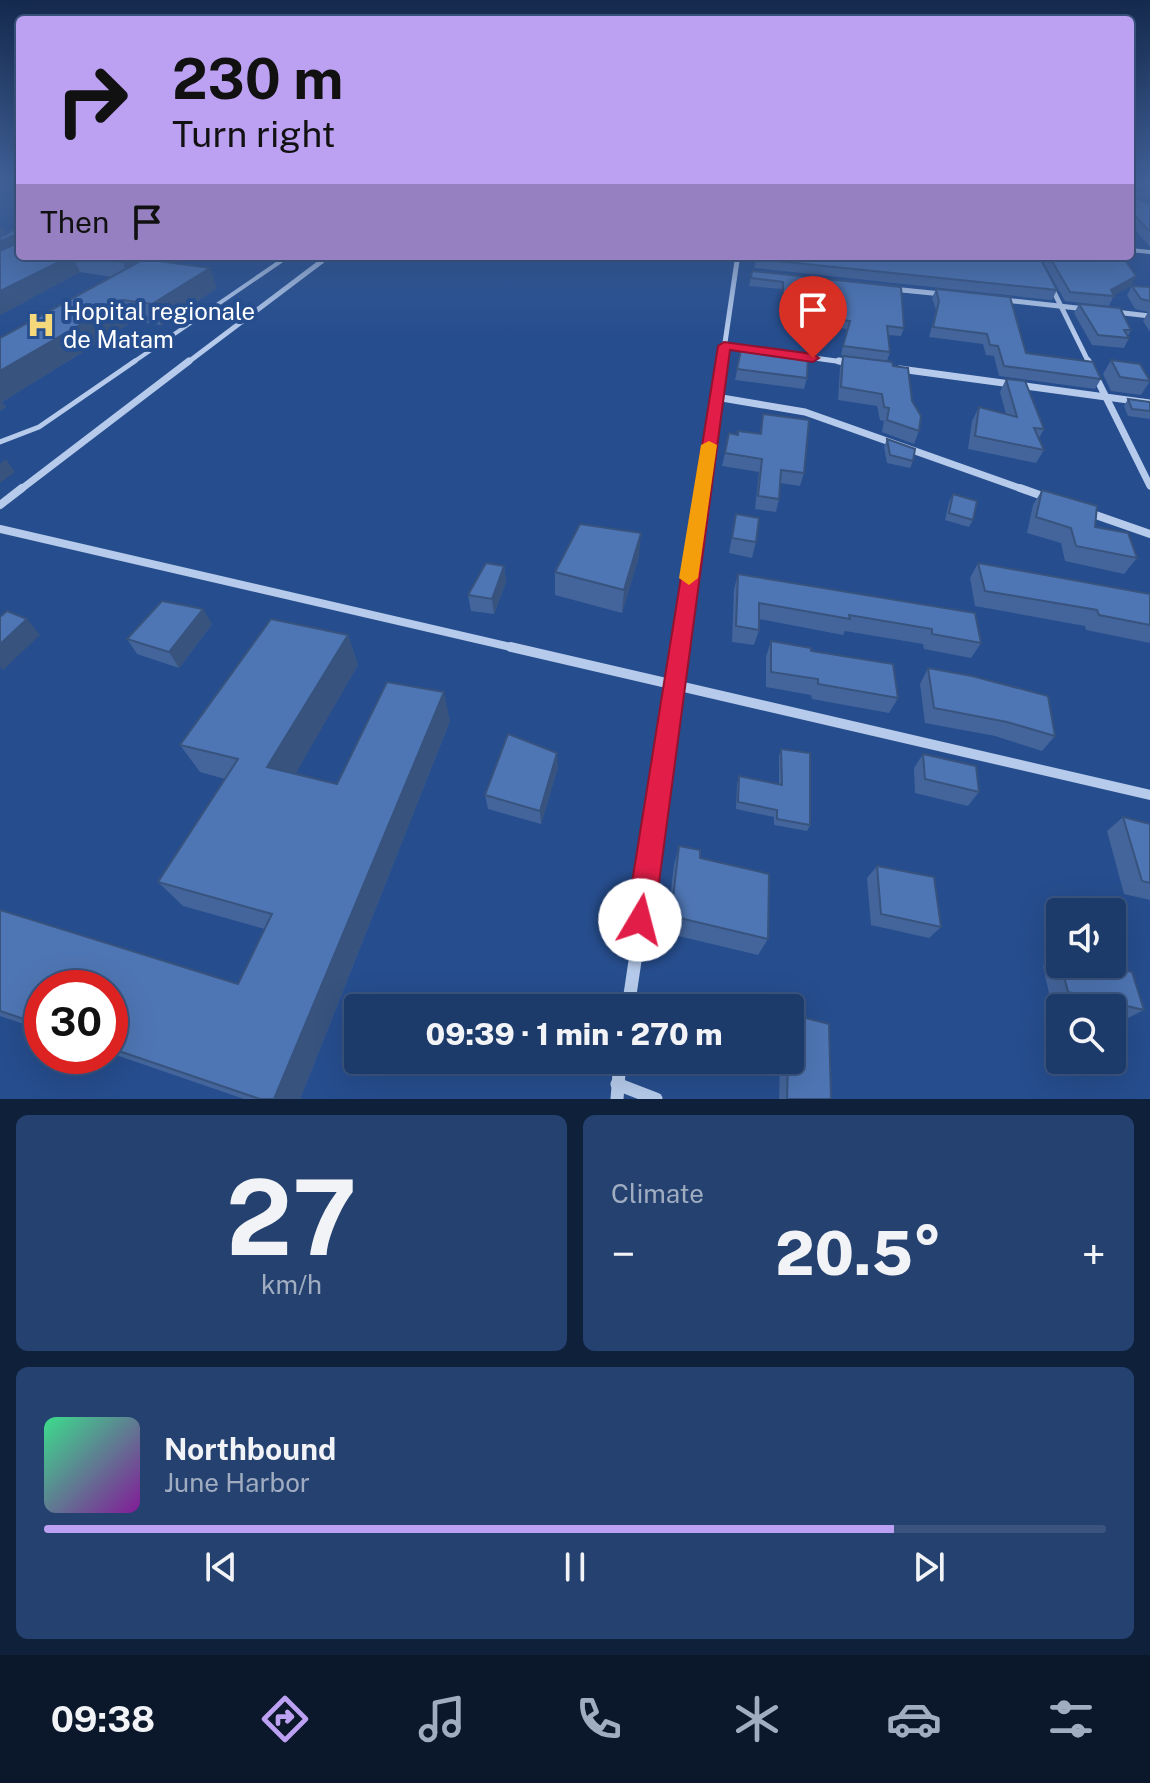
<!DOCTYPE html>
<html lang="en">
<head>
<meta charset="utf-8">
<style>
  body { margin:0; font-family:"Public Sans",sans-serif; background:#254170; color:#f1f3f6; height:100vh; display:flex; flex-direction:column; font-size:30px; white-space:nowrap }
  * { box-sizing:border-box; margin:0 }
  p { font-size:26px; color:#a0adc1 }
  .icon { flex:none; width:44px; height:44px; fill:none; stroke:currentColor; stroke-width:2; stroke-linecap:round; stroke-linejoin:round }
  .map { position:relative; height:1099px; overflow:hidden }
  .panel { display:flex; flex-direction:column; gap:16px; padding:16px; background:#0f203a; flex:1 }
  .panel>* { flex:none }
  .top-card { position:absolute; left:16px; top:16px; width:1118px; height:244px; border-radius:8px; box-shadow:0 8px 32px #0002,0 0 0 2px #3a547e; background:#bca0f2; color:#111; overflow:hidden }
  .fabs { position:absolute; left:1046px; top:898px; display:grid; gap:16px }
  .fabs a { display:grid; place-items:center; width:80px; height:80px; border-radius:8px; background:#1c3a6a; box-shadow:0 8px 32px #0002,0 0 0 2px #3a547e; font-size:40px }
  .speed { position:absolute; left:24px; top:970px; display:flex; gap:16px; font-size:40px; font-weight:700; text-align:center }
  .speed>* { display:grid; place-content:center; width:104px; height:104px; border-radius:50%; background:#1c3a6a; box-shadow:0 8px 32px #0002,0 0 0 2px #3a547e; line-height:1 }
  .speed .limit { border:12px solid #d22; background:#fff; color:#111 }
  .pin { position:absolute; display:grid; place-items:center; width:68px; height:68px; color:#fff; margin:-82px -34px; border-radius:50% 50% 50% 0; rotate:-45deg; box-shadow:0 0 8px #0007 }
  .pin .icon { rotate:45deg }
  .me { position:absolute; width:88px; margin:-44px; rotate:8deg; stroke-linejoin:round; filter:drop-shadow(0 0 6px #0008) }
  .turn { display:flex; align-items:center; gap:28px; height:168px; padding:0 24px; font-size:36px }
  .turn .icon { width:104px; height:104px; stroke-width:2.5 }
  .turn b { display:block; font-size:56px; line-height:68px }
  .then { display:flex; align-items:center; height:76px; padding:0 24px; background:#0003; gap:16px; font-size:30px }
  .big { font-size:60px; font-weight:800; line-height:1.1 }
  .panel .card { flex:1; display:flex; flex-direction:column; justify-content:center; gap:12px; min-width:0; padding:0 28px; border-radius:12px; background:#254170 }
  .panel .dial { align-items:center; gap:0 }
  .dial b { font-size:104px; line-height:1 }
  .song { display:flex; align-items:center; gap:24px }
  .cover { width:96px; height:96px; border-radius:12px; background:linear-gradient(135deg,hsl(150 70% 55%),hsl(290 70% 35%)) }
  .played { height:8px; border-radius:4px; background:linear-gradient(90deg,#bca0f2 80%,#3a547e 80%) }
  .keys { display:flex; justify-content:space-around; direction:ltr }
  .heat { display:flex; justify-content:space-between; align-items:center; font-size:44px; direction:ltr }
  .panel .tiles { flex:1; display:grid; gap:16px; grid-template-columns:1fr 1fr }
  .card:last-child { grid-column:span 2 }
  .trip { position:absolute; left:344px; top:994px; width:460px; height:80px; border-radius:8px; background:#1c3a6a; box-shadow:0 8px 32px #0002,0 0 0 2px #3a547e; font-weight:800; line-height:80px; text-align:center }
  .tabs { display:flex; height:128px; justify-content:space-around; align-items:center; background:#0b172a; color:#a0adc1 }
  .tabs .icon { width:56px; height:56px }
  .tabs .on { color:#bca0f2 }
  .tabs b { font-size:36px; color:#f1f3f6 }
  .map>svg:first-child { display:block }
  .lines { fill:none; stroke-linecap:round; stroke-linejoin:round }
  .lane-far2 { stroke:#b6cbeb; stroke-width:3 }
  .lane-far1 { stroke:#b6cbeb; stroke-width:4 }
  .lane { stroke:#b6cbeb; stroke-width:5 }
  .street-far5 { stroke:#b6cbeb; stroke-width:4 }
  .street-far4 { stroke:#b6cbeb; stroke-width:5 }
  .street-far3 { stroke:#b6cbeb; stroke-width:7 }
  .street-far2 { stroke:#b6cbeb; stroke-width:8 }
  .street-far1 { stroke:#b6cbeb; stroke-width:10 }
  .street { stroke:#b6cbeb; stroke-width:13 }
  .wall { fill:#44659b }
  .shaded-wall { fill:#37537e }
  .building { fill:#4f76b4; stroke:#37537e; stroke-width:2 }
  .route { fill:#e11d48; stroke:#92132f; stroke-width:2 }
  .slow { fill:#f59e0b }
  .labels { text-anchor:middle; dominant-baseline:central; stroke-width:8; stroke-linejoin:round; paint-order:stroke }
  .far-poi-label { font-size:24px; fill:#fff; stroke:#264d8d; text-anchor:start }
</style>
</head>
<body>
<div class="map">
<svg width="1150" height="1099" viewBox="0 0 1150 1099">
  <rect width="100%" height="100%" fill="#264d8d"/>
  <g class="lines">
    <!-- lane-far2 -->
    <polyline class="lane-far2" points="278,263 288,256"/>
    <!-- lane-far1 -->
    <polyline class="lane-far1" points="132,363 281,261"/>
    <!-- lane -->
    <polyline class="lane" points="0,442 39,427 135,361"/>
    <!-- street-far5 -->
    <g class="street-far5">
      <polyline points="1130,250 1150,252"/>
      <polyline points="319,263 328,256"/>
      <polyline points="737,263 738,256"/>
    </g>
    <!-- street-far4 -->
    <g class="street-far4">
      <polyline points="1051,286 1089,363"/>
      <polyline points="892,289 942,294"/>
      <polyline points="1004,300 1086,309"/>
      <polyline points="1115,312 1150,316"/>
      <polyline points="724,346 851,363"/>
      <polyline points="187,363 322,261"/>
      <polyline points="722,363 737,261"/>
    </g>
    <!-- street-far3 -->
    <g class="street-far3">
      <polyline points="839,361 851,363"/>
      <polyline points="1088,361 1150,486"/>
      <polyline points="900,369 1150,403"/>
      <polyline points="716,397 805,412 1025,490"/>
      <polyline points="20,490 189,361"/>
      <polyline points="704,490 723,361"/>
    </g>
    <!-- street-far2 -->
    <g class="street-far2">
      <polyline points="1020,488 1048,498"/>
      <polyline points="0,505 22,488"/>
      <polyline points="1087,512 1150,534"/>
      <polyline points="0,529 519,649"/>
      <polyline points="680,649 704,488"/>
    </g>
    <!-- street-far1 -->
    <g class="street-far1">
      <polyline points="511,647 1150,795"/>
      <polyline points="651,849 681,647"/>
    </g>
    <!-- street -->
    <g class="street">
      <polyline points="628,1008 652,847"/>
      <polyline points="617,1084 656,1099"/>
      <polyline points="617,1099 620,1060"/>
    </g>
  </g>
  <!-- wall -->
  <g class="wall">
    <polygon points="1130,181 1150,189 1150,193 1147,199 1137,198 1150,204 1150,247 1130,224"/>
    <polygon points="1144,181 1150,181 1150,188"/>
    <polygon points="2,227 6,234 20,229 20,256 166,256 158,261 217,288 161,325 133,321 2,402 6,407 0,411 0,338 112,277 80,272 0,315"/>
    <polygon points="757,256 1057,290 1052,300 754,268"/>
    <polygon points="1040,256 1122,256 1131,286 1114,295 1109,306 1065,301"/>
    <polygon points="752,271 901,287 904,328 901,336 888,335 890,352 887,361 841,355 847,329 810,323 812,314 781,311 782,289 749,286"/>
    <polygon points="1132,286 1150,287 1150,332 1143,321 1148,312 1135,309 1127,295"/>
    <polygon points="936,289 1026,353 1101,379 1095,389 999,376 994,356 986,355 983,344 929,337 936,310 932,298"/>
    <polygon points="1079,304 1131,330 1128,336 1129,338 1124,348 1092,345 1074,313"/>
    <polygon points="741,350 807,378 804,389 735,380"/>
    <polygon points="843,356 893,366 912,401 919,431 914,444 882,432 884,421 880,420 877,406 838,400 840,368"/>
    <polygon points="1111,360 1150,381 1141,395 1111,391 1103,374"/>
    <polygon points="1006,379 1044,429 1039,438 1044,450 1036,463 968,449 972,421 979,407 1006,414 1000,392"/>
    <polygon points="1128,399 1150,402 1150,419 1128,416 1124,406"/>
    <polygon points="763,414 804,473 800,486 780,483 779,499 776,512 755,509 759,472 722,466 725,453 738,435 760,434"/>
    <polygon points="887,439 913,461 910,468 887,463 884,447"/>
    <polygon points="1042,490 1095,527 1137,558 1124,574 1065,561 1061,543 1027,533 1033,505"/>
    <polygon points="953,494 973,520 969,527 945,520 949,502"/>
    <polygon points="736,514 756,542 752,558 729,553"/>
    <polygon points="639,556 622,613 555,595 555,572"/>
    <polygon points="978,563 1150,594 1150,643 1086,630 1085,626 975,606 970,578"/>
    <polygon points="504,566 506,582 494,614 471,611 468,595"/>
    <polygon points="738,574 981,643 971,658 924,649 923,644 845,631 843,635 759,619 759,630 754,645 732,642 734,589"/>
    <polygon points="212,624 179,668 137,654 127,639"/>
    <polygon points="348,635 358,665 295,773 337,784 450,721 300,1099 244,1099 110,1053 110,988 42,988 42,1030 0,1016 0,910 238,984 265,929 183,906 158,882 225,779 200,772 180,745"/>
    <polygon points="771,641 811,651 898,698 889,713 812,699 811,695 766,687 766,657"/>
    <polygon points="928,668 1055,736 1042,751 995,736 925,723 920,684"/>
    <polygon points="781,749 810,825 807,831 774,825 774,817 736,809 737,784 739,776 779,784 779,756"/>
    <polygon points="923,754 979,792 968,806 915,793 914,768"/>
    <polygon points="558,767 541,824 488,809 485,795"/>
    <polygon points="1123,817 1150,824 1150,900 1124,894 1107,831"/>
    <polygon points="679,846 768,939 758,955 666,933 674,865"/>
    <polygon points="877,866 941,927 929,938 871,925 867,878"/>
    <polygon points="1059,956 1060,964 1097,964 1144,1010 1124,1020 1112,1017 1112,1008 1076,1008 1051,1002 1043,966"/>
    <polygon points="780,1060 790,1060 831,1099 779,1099"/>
  </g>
  <!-- shaded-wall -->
  <g class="shaded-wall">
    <polygon points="2,227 8,238 14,235 20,247 0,262 0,228"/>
    <polygon points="71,256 72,256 80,272 0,315 0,291"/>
    <polygon points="133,256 166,256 131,280 123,262"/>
    <polygon points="210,268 217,288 161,325 152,304"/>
    <polygon points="1136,276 1131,286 1113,296 1111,290"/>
    <polygon points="123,300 133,321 2,402 6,407 0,411 0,371"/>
    <polygon points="6,459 15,472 0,483 0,464"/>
    <polygon points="641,533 639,556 622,613 624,590"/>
    <polygon points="504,566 506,582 494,614 492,599"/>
    <polygon points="203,609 212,624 179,668 169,652"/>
    <polygon points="27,619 40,635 3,670 0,667 0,644"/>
    <polygon points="348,635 358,665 284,794 267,767"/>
    <polygon points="444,692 450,721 300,1099 274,1099"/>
    <polygon points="557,753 558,767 541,824 540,811"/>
  </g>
  <!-- building -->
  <g class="building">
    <polygon points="1130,181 1143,181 1150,190 1134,190 1130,194"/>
    <polygon points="1130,195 1150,204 1150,232 1130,210"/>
    <polygon points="16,229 20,229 20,256 71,256 0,291 0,251 17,243 19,238 14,235 0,241 0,237"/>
    <polygon points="77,256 133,256 123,262"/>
    <polygon points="757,256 1039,256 1057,290 756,259"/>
    <polygon points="1049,256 1122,256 1136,276 1111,290 1114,296 1070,292"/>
    <polygon points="144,259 210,268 152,304 123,300 0,371 0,338"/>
    <polygon points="752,271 901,287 904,328 887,326 890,352 843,346 850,321 812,315 814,306 783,303 783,282 751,278"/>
    <polygon points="1132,286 1150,287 1150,301 1141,299"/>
    <polygon points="936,289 1010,297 1026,353 1093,362 1101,379 1004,366 998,346 990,345 987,334 933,327 939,301"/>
    <polygon points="1079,304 1120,308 1131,330 1124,330 1129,338 1098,335"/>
    <polygon points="741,350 786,355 786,351 808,354 807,378 737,369"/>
    <polygon points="843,356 892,362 893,366 908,368 912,401 921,416 919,431 887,420 889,408 884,407 882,394 841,387"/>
    <polygon points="1111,360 1140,364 1150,381 1120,377"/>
    <polygon points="1006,379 1025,381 1044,429 1034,428 1044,450 975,436 979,407 1017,417"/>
    <polygon points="1128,399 1150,402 1150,411 1132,409"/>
    <polygon points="763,414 809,420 804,473 781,470 779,499 758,496 762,459 725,453 729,433 738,435 738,431 761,434"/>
    <polygon points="887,439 915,449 913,461 890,455"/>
    <polygon points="1042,490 1097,506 1095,527 1128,533 1137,558 1076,546 1071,528 1036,517"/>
    <polygon points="953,494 977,501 973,520 949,513"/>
    <polygon points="736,514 759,518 756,542 732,538"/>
    <polygon points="580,524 641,533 624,590 555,572"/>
    <polygon points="486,563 504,566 492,599 468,595"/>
    <polygon points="978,563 1150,594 1150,625 1099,615 1097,610 985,591"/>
    <polygon points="738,574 975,613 981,643 932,634 932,629 849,615 850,619 759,603 759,630 736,626"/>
    <polygon points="162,601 203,609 169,652 127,639"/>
    <polygon points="7,611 27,619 0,644 0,617"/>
    <polygon points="271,619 348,635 267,767 337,784 387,682 444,692 274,1099 260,1099 110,1048 110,988 42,988 42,1025 0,1011 0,910 238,984 272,914 158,882 238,759 180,745"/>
    <polygon points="771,641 811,648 811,651 893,664 898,698 818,684 818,679 771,672"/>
    <polygon points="928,668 972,676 1048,696 1055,736 1007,722 934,708"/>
    <polygon points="508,734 557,753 540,811 485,795"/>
    <polygon points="781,749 810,753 810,825 777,819 777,810 738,802 739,776 782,785"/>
    <polygon points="923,754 976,766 979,792 925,779"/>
    <polygon points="1123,817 1150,824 1150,883 1142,881"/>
    <polygon points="679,846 700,850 700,858 769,874 768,939 671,916"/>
    <polygon points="877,866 934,877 941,927 881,914"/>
    <polygon points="1061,964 1097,964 1132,972 1144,1010 1068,992"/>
    <polygon points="790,1014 829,1024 831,1099 787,1099 788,1060 790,1060"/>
  </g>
  <!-- sky -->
  <linearGradient id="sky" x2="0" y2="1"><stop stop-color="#152a4e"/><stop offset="0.54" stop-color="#41629a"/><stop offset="1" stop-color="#41629a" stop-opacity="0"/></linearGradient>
  <rect width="1150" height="335" fill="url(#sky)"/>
  <!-- route -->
  <polygon class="route" points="724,342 813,354 819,358 813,362 730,350 654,920 650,930 640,934 630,930 626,920 718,346"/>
  <!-- slow -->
  <polygon class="slow" points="709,441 717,445 698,578 689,585 679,578 701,445"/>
  <!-- icons -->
  <defs>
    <symbol id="hospital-bare" viewBox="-9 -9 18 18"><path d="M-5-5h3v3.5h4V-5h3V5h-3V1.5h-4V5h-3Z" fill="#f4d87b" stroke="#264d8d" stroke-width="2.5" paint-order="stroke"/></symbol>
  </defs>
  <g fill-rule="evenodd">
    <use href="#hospital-bare" x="21" y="305" width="40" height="40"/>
  </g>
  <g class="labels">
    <!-- far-poi labels -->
    <g class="far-poi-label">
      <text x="63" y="311">Hopital regionale<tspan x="63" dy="28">de Matam</tspan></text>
    </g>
  </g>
</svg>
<div class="fabs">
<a><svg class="icon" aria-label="sound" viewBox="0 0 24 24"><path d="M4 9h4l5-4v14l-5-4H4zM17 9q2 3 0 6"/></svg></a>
<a><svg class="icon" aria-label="search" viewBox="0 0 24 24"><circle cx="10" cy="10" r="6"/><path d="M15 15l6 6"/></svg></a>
</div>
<div class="speed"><div class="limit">30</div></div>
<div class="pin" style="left:813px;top:358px;background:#d93025"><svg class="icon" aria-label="arrive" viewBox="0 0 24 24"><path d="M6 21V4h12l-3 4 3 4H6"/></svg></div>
<svg class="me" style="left:640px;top:920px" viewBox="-20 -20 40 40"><circle r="19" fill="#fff"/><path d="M0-13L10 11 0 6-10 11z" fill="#e11d48"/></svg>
<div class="trip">09:39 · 1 min · 270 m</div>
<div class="top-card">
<div class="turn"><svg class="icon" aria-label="right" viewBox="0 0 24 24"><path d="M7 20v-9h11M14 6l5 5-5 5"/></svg><div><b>230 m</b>Turn right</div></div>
<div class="then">Then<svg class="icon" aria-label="arrive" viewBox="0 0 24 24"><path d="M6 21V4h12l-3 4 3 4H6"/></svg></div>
</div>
</div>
<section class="panel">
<div class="tiles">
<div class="card dial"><b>27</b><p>km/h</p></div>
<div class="card"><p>Climate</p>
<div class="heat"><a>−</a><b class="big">20.5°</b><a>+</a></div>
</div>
<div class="card">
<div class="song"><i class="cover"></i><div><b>Northbound</b><p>June Harbor</p></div></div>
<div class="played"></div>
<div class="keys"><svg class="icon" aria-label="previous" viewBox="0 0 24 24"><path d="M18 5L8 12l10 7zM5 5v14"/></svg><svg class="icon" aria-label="pause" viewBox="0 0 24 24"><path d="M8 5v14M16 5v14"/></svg><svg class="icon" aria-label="next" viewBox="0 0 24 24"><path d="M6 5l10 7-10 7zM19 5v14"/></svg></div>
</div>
</div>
</section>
<nav class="tabs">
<b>09:38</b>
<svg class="icon on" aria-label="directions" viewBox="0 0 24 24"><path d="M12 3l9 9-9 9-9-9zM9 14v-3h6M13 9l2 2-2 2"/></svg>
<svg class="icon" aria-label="music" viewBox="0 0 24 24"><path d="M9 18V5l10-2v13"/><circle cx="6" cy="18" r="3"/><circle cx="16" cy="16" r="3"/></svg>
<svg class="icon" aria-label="phone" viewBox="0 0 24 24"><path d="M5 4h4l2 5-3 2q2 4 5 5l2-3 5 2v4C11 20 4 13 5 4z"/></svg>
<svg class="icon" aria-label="climate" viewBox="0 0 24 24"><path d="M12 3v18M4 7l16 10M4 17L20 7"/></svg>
<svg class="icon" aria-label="car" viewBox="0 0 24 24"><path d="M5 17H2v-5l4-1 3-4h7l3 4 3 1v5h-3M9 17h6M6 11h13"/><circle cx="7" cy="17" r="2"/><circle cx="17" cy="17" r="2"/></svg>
<svg class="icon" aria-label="filters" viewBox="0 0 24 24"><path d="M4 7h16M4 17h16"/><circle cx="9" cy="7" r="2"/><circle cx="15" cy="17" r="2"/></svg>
</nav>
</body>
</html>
